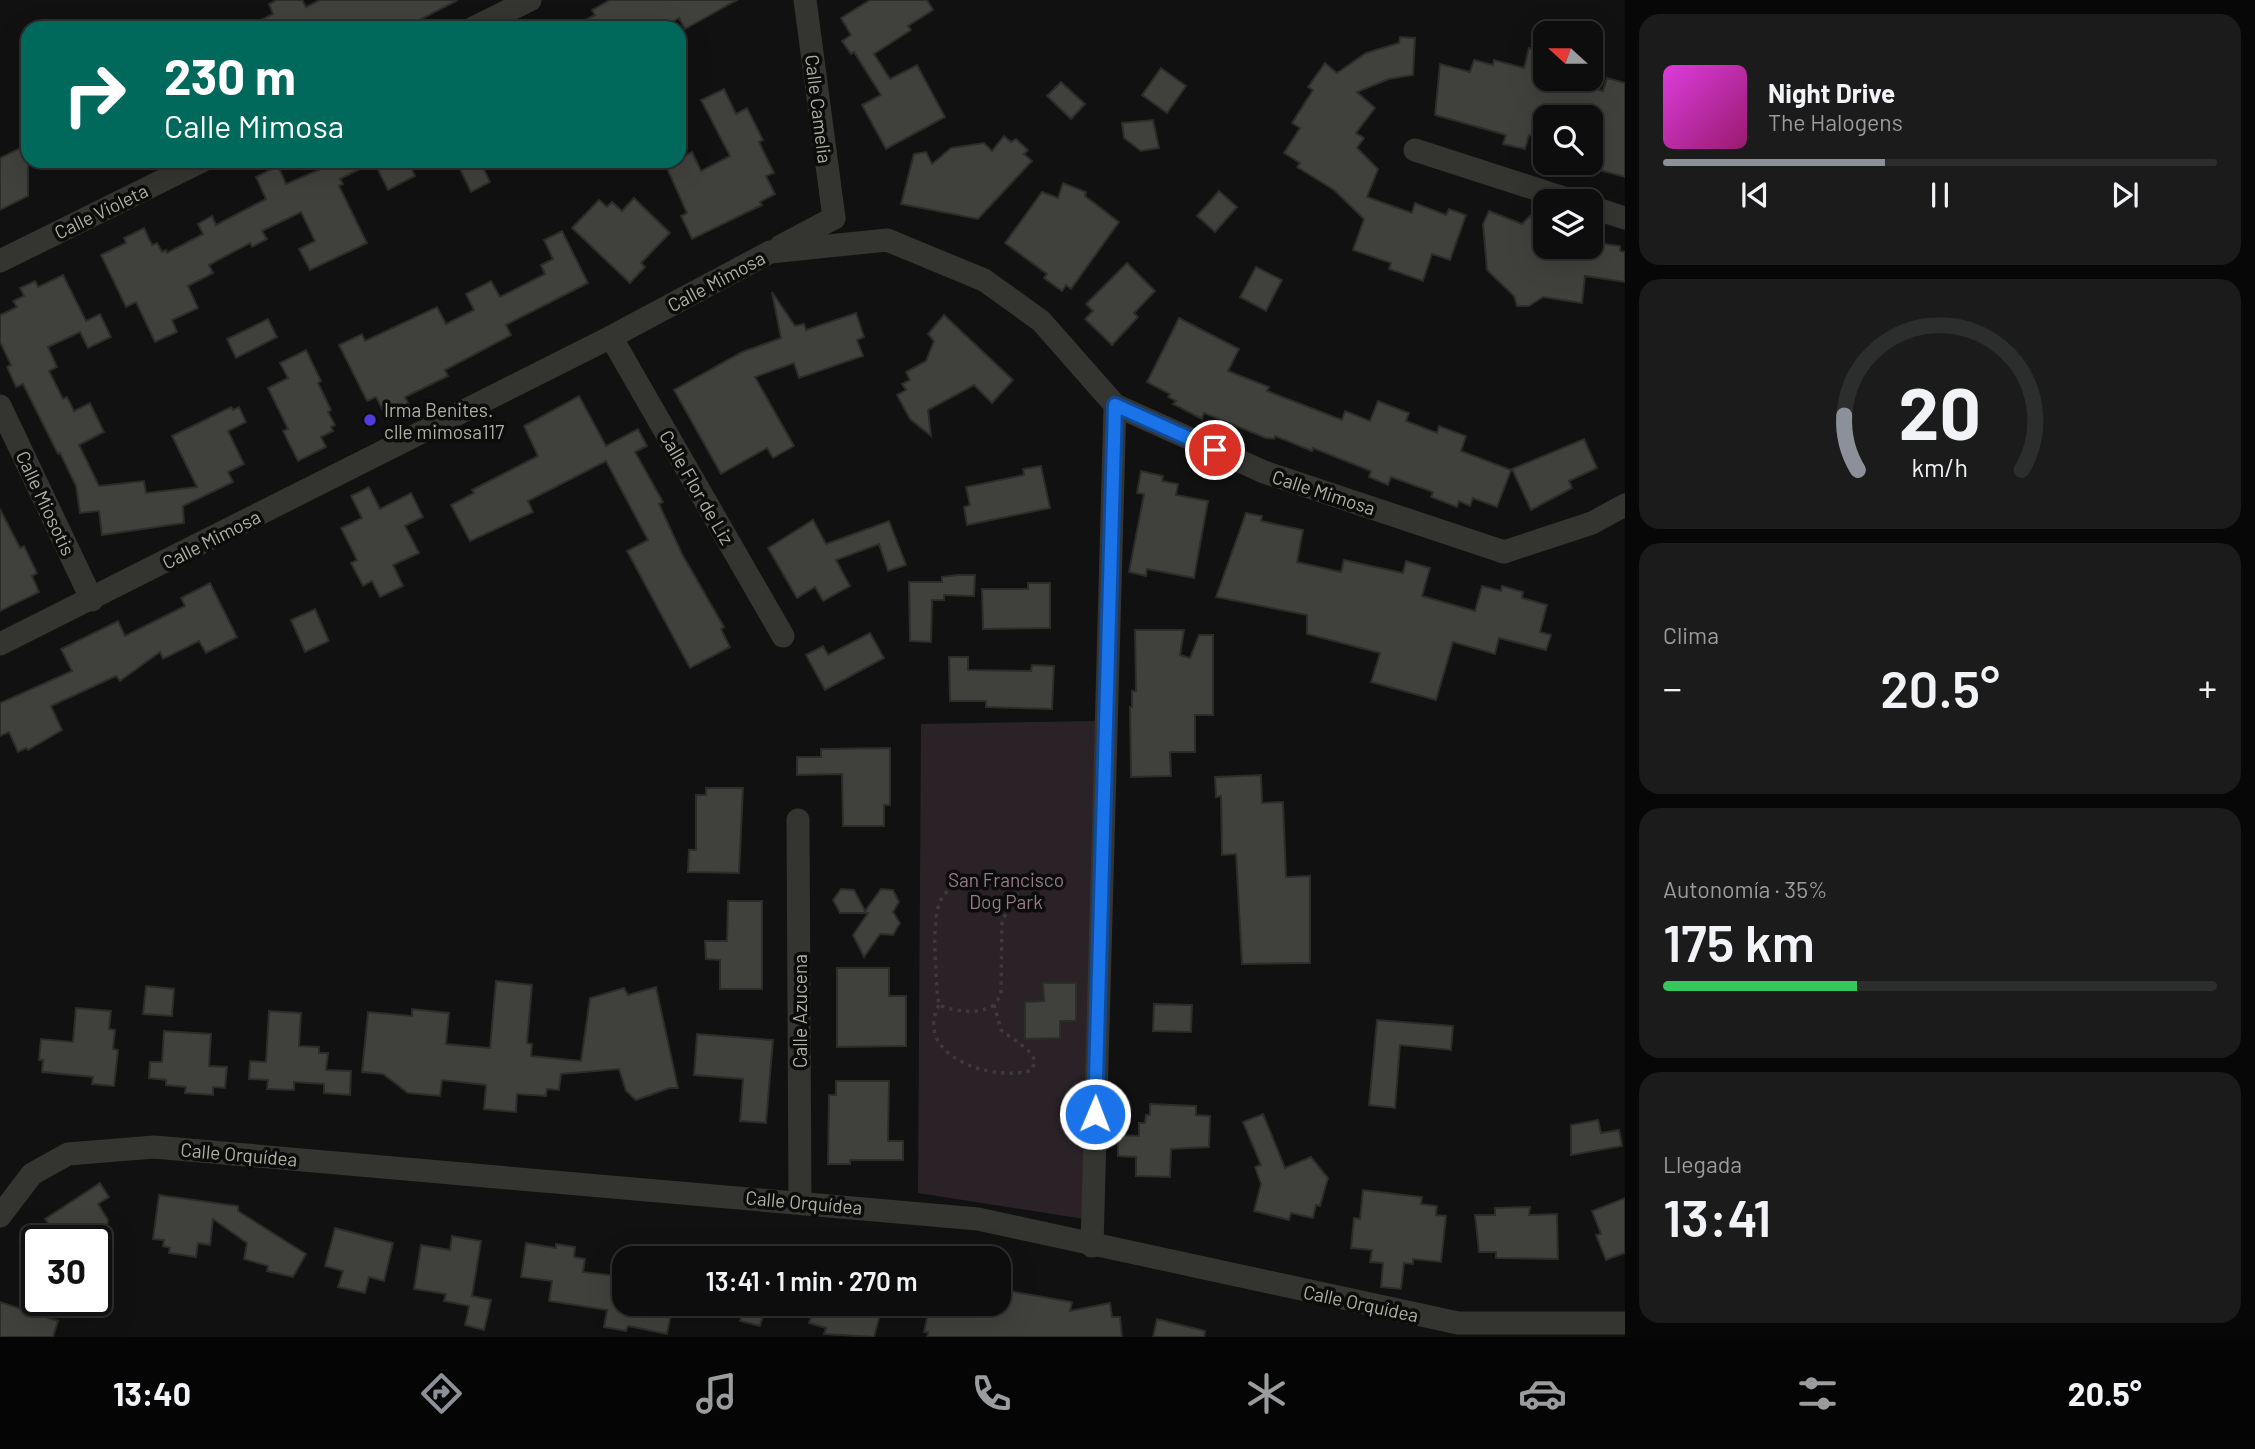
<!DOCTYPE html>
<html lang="es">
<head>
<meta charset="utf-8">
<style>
  body { margin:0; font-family:Barlow,sans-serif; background:#1a1b1a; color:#f1f3f6; height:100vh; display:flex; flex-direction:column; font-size:26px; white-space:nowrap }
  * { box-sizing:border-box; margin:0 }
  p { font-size:23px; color:#9a9c9d }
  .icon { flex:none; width:38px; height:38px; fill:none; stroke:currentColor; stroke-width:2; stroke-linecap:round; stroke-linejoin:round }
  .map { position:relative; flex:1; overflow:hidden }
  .side { display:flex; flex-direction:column; gap:14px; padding:14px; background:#070707; width:630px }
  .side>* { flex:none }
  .banner { position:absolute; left:21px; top:21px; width:665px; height:147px; border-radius:21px; box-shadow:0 7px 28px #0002,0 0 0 2px #2c2d2d; background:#00695c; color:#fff; overflow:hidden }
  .needle { width:46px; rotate:291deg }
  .fabs { position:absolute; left:1533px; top:21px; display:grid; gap:14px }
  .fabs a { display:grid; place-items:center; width:70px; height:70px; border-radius:14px; background:#0c0d0c; box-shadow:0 7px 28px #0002,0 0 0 2px #2c2d2d; font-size:35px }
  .speed { position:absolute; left:21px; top:1225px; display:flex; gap:14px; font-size:35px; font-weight:700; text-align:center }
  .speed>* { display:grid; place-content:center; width:91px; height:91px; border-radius:50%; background:#0c0d0c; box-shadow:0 7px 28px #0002,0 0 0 2px #2c2d2d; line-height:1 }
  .speed .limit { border:4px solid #111; border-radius:10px; background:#fff; color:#111 }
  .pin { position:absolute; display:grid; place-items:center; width:60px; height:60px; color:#fff; margin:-30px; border:4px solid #fff; border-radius:50%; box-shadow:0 2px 7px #0007 }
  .me { position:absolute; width:77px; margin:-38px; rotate:1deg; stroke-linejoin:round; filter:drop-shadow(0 0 5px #0008) }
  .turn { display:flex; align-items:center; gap:24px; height:147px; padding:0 28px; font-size:32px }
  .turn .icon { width:91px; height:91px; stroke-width:2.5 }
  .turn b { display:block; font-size:49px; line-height:60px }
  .big { font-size:52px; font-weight:600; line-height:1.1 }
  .side .card { flex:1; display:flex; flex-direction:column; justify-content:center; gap:10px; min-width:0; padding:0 24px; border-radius:21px; background:#1a1b1a }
  .side .dial { align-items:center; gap:0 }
  .dial svg { height:182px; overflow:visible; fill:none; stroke:#2c2d2d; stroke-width:7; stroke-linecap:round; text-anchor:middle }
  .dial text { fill:#f1f3f6; stroke:none }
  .song { display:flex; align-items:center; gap:21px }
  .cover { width:84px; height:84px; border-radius:10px; background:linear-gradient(135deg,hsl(300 70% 55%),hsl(320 70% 35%)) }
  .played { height:7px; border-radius:4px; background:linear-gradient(90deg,#8c9099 40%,#2c2d2d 40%) }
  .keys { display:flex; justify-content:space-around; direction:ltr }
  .heat { display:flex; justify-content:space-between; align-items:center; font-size:38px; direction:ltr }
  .charge { height:10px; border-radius:5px; background:linear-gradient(90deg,#34c759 35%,#2c2d2d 0) }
  .trip { position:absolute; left:612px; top:1246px; width:399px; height:70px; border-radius:21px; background:#0c0d0c; box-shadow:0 7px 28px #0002,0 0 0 2px #2c2d2d; font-weight:600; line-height:70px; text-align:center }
  .menu { display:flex; height:112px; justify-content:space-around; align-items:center; background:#050505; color:#9a9c9d }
  .menu .icon { width:49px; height:49px }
  .menu .on { color:#8c9099 }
  .menu b { font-size:32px; color:#f1f3f6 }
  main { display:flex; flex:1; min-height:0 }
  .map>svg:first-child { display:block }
  .green { fill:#2a2226 }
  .building { fill:#40413c; stroke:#2b2d2a; stroke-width:2 }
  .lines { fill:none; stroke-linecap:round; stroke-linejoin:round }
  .path { stroke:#3b3c37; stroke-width:3.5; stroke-dasharray:3.5 5; stroke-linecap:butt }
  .minor { stroke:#343531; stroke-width:23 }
  .route-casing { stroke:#114b97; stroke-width:18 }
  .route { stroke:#1a73e8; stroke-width:12 }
  .poi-dot { fill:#523bdd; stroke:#0b0c0b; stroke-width:2.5 }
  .labels { text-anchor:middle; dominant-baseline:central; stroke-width:7; stroke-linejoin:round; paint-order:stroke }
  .street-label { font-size:19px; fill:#aeb0a2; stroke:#0b0c0b }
  .poi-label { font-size:19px; fill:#aeb0a2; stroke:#0b0c0b; text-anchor:start }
  .park-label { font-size:19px; fill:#997b89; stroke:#0b0c0b }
</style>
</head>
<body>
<main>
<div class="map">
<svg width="1625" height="1337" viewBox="0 0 1625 1337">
  <rect width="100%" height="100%" fill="#101110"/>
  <!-- green -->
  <polygon class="green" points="1096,721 1084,1219 918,1193 921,724"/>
  <!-- building -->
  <g class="building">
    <polygon points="277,0 302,0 306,7 320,0 458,0 404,28 245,28 273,14 269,4"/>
    <polygon points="610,0 737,0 685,29 679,18 661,28 570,28 595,15 592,10"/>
    <polygon points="870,0 927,0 933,10 908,26 911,30 874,54 890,79 917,65 945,117 886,149 862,105 881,95 854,52 851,54 842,41 851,35 841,18"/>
    <polygon points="1400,37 1415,38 1413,75 1389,79 1357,92 1375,108 1356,133 1364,138 1357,148 1378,169 1367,197 1412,213 1415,203 1446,215 1449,209 1466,215 1450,260 1432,254 1423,281 1389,269 1391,263 1353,250 1364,219 1334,190 1297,167 1300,163 1284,153 1300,128 1292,123 1313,90 1308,87 1325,63 1337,73 1366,53 1399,43"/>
    <polygon points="1529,48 1545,52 1545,79 1571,79 1570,82 1603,91 1607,78 1625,83 1625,177 1588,167 1601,117 1545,117 1545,139 1529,135 1525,149 1503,144 1506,135 1435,115 1440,64 1470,72 1474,60 1493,65 1494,60 1524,68"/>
    <polygon points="1161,68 1186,86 1167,113 1142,95"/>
    <polygon points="1061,82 1085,104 1071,119 1047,96"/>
    <polygon points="724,89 736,114 747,108 763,140 759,142 774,173 766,176 775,194 760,202 762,205 692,239 681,216 687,213 666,166 692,152 701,171 730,156 701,100"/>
    <polygon points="1153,120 1159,148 1141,151 1124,138 1122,123"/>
    <polygon points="1004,136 1011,142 1016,139 1028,150 1024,154 1032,161 978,219 901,204 914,154 926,152 932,164 951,148 984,143 992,151"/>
    <polygon points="28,144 28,196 0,210 0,158"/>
    <polygon points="340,161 408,161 415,176 388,190 374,162 340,179 343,184 339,186 367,243 310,270 299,249 315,241 301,212 262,231 267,239 252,247 250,243 209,265 213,273 188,286 198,308 172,320 177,332 155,342 136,302 126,307 101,255 126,243 124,238 144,228 152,245 157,243 162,252 166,250 167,253 203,234 198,224 212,216 216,225 266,199 256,177 278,166 286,184"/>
    <polygon points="456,161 480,161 490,182 471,192"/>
    <polygon points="1063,183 1086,192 1085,196 1119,222 1071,289 1066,285 1062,291 1044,278 1047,274 1005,243 1042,192 1058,198"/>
    <polygon points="1219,191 1237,207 1215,232 1197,216"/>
    <polygon points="634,198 670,233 641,263 645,267 630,283 572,228 599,200 607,207 612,202 622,211"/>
    <polygon points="1489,211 1522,224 1530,216 1545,233 1545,247 1591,247 1591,242 1620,246 1620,251 1625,252 1625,282 1585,276 1582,303 1543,297 1529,306 1517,306 1514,296 1487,270 1483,224"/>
    <polygon points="562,231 588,283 506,325 511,335 445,370 448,376 405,397 411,409 388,420 376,397 367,401 339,345 362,334 365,341 437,307 446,324 474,310 466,294 491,281 500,297 545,274 541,265 553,259 544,240"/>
    <polygon points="1127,263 1155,291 1134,313 1138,317 1112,345 1085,319 1093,311 1086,304"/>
    <polygon points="1256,267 1282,280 1266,311 1240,297"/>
    <polygon points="63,275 86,321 100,314 111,337 88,348 80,332 48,347 57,367 49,371 63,399 67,397 74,411 90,403 104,432 79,445 99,486 144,481 146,493 197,487 172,436 231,407 233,410 239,407 246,422 228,431 244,464 228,472 233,482 183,506 184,523 102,535 99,511 80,513 76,486 60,453 58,454 23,384 16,387 7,367 11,365 0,342 0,315 17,307 13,301 24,296 20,288 35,281 38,287"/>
    <polygon points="772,292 795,326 804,324 806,330 856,313 864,337 857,340 863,356 799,378 794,363 755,377 794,446 773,458 767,448 721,474 674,390 742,352 781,338"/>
    <polygon points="944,315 1013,380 992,403 974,385 928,410 931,436 910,419 897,395 906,390 902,384 910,380 906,372 926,361 934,341 928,334"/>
    <polygon points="1179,318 1239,349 1228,371 1269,387 1267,391 1342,420 1345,411 1370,421 1378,401 1409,413 1406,421 1437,433 1439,426 1466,436 1461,451 1511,470 1497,507 1473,498 1470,506 1459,501 1457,507 1431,497 1433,492 1391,477 1388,485 1369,477 1371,471 1313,448 1312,451 1275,436 1274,439 1266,438 1204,413 1202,419 1173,404 1176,401 1168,397 1170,394 1147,382"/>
    <polygon points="268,319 277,337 236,358 227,339"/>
    <polygon points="306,350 321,381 318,383 331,410 328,412 335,425 331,427 333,431 321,437 326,447 298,461 283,431 288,429 268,388 288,378 280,363"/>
    <polygon points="579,396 606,446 638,429 647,446 635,452 663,502 659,504 682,554 724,627 721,629 730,647 690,668 627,551 648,540 606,461 528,501 533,512 470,541 451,505 474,493 472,490 538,456 524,426"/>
    <polygon points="1584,439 1597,468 1569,481 1572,488 1531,510 1512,469"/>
    <polygon points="1041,466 1050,508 967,525 964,507 970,505 966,487 1024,475 1023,469"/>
    <polygon points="1141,471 1163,476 1162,481 1178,484 1176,495 1208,501 1194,578 1147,569 1146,576 1129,572 1144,494 1137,493"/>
    <polygon points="369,487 380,509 411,493 423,517 405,526 419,553 393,565 403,586 380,597 372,581 363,586 351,563 357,560 341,528 362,518 351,496"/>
    <polygon points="0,509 20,548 24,546 37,573 32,576 39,592 0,611"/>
    <polygon points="1246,513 1262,516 1261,521 1303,530 1297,562 1341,572 1344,560 1403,573 1406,561 1430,568 1422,596 1475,611 1482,586 1501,591 1502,586 1523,592 1522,598 1547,605 1540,632 1551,635 1546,650 1499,638 1495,654 1453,642 1436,700 1371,682 1380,653 1307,634 1307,615 1216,597"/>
    <polygon points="813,520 826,544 889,521 906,565 888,571 879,544 836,560 850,586 823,601 815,587 797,598 768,548"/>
    <polygon points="958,575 975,575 974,596 944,595 944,600 932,600 931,642 910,641 909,582 942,582 942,577"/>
    <polygon points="210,583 237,637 206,653 199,641 163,659 160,652 120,681 116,676 51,706 62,730 28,750 26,748 18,752 9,732 0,736 0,703 72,671 61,649 118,621 125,636 185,606 181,598"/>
    <polygon points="1028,583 1050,583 1050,628 983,629 982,589 1028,589"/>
    <polygon points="315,609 329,641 305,652 291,620"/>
    <polygon points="1135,630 1184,630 1180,655 1190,658 1199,635 1213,635 1213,715 1195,715 1195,752 1170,752 1171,776 1131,777 1130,707 1132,707 1132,691 1136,691"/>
    <polygon points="870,633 884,658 825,690 806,655 823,646 828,655"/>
    <polygon points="949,657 968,657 968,670 1031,671 1032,665 1054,666 1052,709 986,707 986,701 950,701"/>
    <polygon points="890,748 890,805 884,805 884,826 843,826 842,774 797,775 797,757 821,757 821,749"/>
    <polygon points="1261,775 1262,803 1283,802 1286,877 1310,876 1310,963 1242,964 1236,854 1222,855 1221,796 1216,797 1215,777"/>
    <polygon points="706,788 743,788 739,873 688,872 689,850 696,850 696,795 706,795"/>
    <polygon points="841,889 854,890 865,911 881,889 893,890 899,902 893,912 900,923 893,935 880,934 864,957 853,935 868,913 840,913 833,900"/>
    <polygon points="728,901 762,901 762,989 720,989 720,960 706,959 705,941 727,941"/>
    <polygon points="837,968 889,968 889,996 906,996 906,1046 837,1047"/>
    <polygon points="496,981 532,985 527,1043 532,1044 531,1056 581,1061 590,998 624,988 628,995 656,987 678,1088 670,1088 636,1100 626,1091 619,1069 561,1074 559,1090 547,1089 546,1096 517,1094 516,1112 484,1109 486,1085 442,1080 440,1096 408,1093 383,1074 362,1072 368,1012 412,1016 412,1009 449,1013 446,1044 490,1048"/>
    <polygon points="1043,983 1076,983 1076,1021 1060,1021 1060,1038 1025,1039 1025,1002 1044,1001"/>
    <polygon points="146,986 174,989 172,1016 143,1014"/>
    <polygon points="1154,1004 1192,1005 1191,1032 1153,1031"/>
    <polygon points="76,1008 111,1011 109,1029 115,1030 113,1049 118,1050 114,1086 92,1084 93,1077 42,1072 43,1060 39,1060 41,1039 73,1042"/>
    <polygon points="269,1011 301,1013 299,1046 319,1047 319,1053 328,1053 326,1070 351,1071 350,1095 324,1093 324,1084 294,1082 294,1090 267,1089 268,1080 249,1079 250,1061 266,1062"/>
    <polygon points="1377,1020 1453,1026 1451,1050 1400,1045 1395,1108 1369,1105"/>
    <polygon points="164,1031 211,1034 209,1066 227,1067 225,1088 213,1087 213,1095 185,1093 186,1087 166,1085 166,1080 149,1078 150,1062 162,1062"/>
    <polygon points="697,1034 773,1040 766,1123 740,1121 743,1079 694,1075"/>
    <polygon points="836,1081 889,1081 888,1141 903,1141 903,1160 850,1160 850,1164 828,1164 829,1095 836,1095"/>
    <polygon points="1150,1104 1196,1106 1196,1115 1210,1116 1209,1147 1171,1149 1170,1177 1136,1176 1136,1157 1118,1156 1118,1135 1139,1136 1139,1123 1145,1123 1146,1115 1150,1115"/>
    <polygon points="1263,1114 1285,1168 1311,1157 1328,1178 1320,1206 1316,1205 1313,1218 1291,1213 1289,1220 1254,1211 1261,1184 1255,1167 1261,1165 1243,1122"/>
    <polygon points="1598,1120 1601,1133 1619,1130 1622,1146 1571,1155 1571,1125"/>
    <polygon points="100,1183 109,1197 98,1204 108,1220 104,1241 21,1241 48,1223 45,1219"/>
    <polygon points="1363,1190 1422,1197 1421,1204 1437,1206 1436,1215 1446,1216 1441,1262 1413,1259 1413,1264 1404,1263 1401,1289 1381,1287 1383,1263 1370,1262 1372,1250 1351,1248 1354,1218 1360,1219"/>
    <polygon points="159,1195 238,1206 238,1211 306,1254 293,1277 267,1271 268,1266 244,1259 247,1243 213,1219 210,1245 198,1243 196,1257 169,1253 170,1248 163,1246 164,1240 153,1239"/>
    <polygon points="1625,1198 1625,1253 1606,1260 1596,1235 1601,1234 1592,1211"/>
    <polygon points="1530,1207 1529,1215 1557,1214 1558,1259 1496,1258 1496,1252 1479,1252 1475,1215 1495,1215 1495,1208"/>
    <polygon points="335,1228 393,1243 384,1281 369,1277 365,1293 338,1287 343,1271 325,1266"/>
    <polygon points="452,1236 481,1241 472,1296 491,1300 484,1330 465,1325 469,1306 444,1301 446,1294 414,1289 421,1245 450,1250"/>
    <polygon points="526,1243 556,1248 556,1244 575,1247 574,1257 585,1259 583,1272 625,1277 625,1304 673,1304 667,1334 628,1326 626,1331 604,1327 607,1310 549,1301 552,1281 521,1277"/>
    <polygon points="1009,1291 1072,1302 1070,1311 1110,1303 1112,1317 1120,1317 1122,1337 927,1337 928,1332 924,1332 930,1304 1007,1304"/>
    <polygon points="0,1302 58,1321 53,1337 0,1337"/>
    <polygon points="745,1304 766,1304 760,1326 740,1321"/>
    <polygon points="815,1304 883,1304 874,1337 824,1334 826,1328 809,1323"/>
    <polygon points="1157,1319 1205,1331 1204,1337 1153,1337"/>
  </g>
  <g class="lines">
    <!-- path -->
    <path class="path" d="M 939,1005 C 912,1056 994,1083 1032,1070 L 1035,1060 L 1027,1049 L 1001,1030 L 994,1005 L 1001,995 L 1002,920 L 1018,897 C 1008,858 945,875 938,908 C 932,934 936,964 937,991 L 939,1005 C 957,1012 978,1015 994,1005"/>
    <!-- minor -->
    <g class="minor">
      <polyline points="805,0 834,218"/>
      <polyline points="473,28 530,0"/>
      <polyline points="1415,150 1573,201"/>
      <polyline points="1591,207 1625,218"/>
      <polyline points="781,246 834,218"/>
      <polyline points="0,261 202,161"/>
      <polyline points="611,337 783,636"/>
      <polyline points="0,406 92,600"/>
      <polyline points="0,644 611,337 770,252 887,240 984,280 1041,321 1115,405 1264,472 1504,552 1592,523 1625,505"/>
      <polyline points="798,820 800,1202"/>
      <polyline points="0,1216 32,1174 68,1154 154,1147 978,1219 1458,1323 1625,1323"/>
      <polyline points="1092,1246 1115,405"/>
    </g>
  </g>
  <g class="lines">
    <defs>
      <polyline id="route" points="1095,1114 1115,405 1215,450"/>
    </defs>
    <!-- route casing -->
    <use href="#route" class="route-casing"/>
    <!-- route -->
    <use href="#route" class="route"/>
  </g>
  <!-- markers -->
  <circle class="poi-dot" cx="370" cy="420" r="7"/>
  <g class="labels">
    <!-- street labels -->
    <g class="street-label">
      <text transform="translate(819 109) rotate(83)">Calle Camelia</text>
      <text transform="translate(101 211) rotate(-26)">Calle Violeta</text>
      <text transform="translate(716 281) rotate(-28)">Calle Mimosa</text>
      <text transform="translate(697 487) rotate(60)">Calle Flor de Liz</text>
      <text transform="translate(1324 492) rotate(18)">Calle Mimosa</text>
      <text transform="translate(46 503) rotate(65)">Calle Miosotis</text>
      <text transform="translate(211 539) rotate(-27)">Calle Mimosa</text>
      <text transform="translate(799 1011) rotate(-90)">Calle Azucena</text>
      <text transform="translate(239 1154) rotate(5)">Calle Orquídea</text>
      <text transform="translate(804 1202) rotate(5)">Calle Orquídea</text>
      <text transform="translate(1361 1303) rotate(12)">Calle Orquídea</text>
    </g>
    <!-- poi labels -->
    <g class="poi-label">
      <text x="384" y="409">Irma Benites.<tspan x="384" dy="22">clle mimosa117</tspan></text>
    </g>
    <!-- park labels -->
    <g class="park-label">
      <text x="1006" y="879">San Francisco<tspan x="1006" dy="22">Dog Park</tspan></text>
    </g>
  </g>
</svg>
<div class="fabs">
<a><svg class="needle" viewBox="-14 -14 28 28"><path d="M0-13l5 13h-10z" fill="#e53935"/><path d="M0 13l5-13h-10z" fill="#9a9c9d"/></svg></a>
<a><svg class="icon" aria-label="search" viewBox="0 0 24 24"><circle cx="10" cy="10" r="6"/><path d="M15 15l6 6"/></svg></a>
<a><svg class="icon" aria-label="layers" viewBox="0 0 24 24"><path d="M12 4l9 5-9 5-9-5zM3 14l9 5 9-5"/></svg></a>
</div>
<div class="speed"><div class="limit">30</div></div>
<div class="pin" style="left:1215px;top:450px;background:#d93025"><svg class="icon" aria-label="arrive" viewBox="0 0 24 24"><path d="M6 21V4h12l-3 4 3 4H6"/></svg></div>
<svg class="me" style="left:1095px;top:1114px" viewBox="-20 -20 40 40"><circle r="17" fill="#1a73e8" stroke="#fff" stroke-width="3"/><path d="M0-11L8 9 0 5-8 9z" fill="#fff"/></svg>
<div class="trip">13:41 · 1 min · 270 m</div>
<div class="banner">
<div class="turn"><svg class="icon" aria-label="right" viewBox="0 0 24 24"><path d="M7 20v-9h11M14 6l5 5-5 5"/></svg><div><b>230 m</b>Calle Mimosa</div></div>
</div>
</div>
<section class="side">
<div class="card">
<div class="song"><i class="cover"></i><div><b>Night Drive</b><p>The Halogens</p></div></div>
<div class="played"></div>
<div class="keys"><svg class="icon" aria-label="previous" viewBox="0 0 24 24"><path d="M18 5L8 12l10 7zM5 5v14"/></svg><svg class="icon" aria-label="pause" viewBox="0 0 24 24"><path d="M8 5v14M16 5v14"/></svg><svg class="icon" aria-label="next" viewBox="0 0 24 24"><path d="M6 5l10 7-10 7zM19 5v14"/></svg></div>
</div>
<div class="card dial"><svg viewBox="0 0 100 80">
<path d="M14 69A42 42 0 1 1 86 69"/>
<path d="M14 69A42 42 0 0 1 8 45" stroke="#8c9099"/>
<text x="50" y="56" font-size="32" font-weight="700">20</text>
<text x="50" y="72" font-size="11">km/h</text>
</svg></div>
<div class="card"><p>Clima</p>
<div class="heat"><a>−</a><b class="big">20.5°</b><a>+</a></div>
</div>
<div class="card"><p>Autonomía · 35%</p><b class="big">175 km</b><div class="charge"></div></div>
<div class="card"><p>Llegada</p><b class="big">13:41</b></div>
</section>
</main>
<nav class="menu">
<b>13:40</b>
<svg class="icon on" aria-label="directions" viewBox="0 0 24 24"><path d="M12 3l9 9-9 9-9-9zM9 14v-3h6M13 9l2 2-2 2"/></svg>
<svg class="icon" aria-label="music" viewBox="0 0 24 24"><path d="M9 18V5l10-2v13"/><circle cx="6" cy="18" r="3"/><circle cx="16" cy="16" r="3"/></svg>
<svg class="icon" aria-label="phone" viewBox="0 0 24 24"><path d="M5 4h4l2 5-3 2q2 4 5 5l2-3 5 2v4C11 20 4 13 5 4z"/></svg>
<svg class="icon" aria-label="climate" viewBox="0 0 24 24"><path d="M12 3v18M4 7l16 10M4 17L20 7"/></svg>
<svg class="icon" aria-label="car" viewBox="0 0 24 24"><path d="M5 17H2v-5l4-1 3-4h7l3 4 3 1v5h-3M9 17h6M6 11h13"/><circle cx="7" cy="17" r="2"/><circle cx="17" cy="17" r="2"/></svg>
<svg class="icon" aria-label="filters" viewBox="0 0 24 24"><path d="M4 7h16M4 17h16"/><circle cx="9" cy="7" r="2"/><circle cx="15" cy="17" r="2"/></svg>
<b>20.5°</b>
</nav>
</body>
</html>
